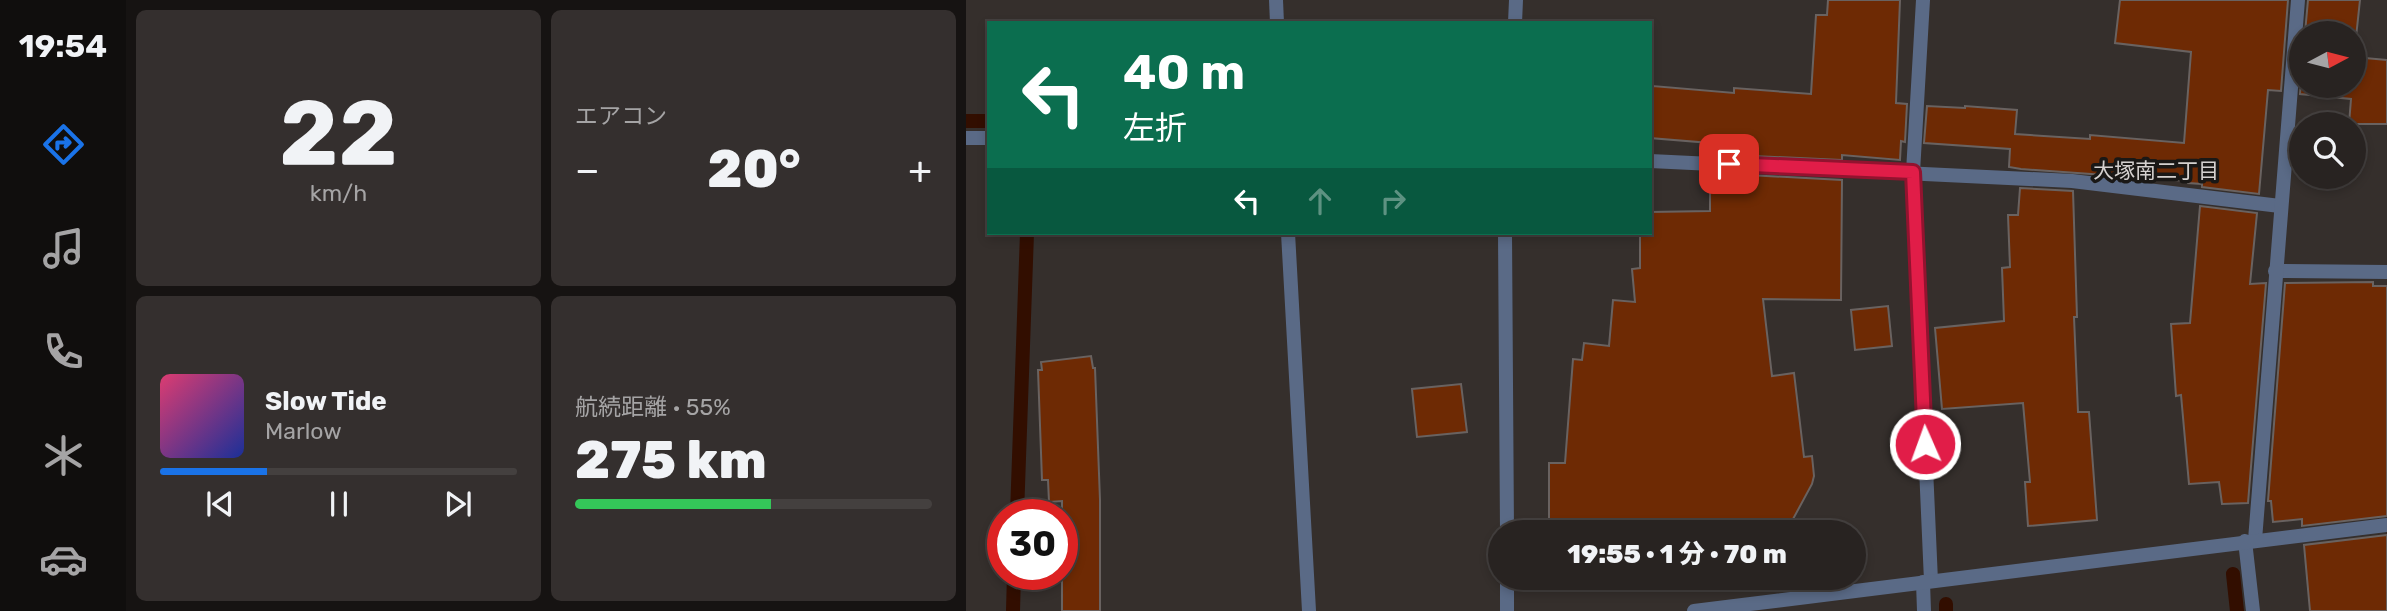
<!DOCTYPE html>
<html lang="ja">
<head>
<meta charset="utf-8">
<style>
  body { margin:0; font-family:Rubik,"Noto Sans JP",sans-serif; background:#342f2e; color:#f1f3f6; height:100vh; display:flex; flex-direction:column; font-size:26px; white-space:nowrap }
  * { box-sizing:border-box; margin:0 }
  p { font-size:23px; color:#a5a4a5 }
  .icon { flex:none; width:38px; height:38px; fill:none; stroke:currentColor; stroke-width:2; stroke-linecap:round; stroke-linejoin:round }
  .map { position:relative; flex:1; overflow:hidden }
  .sheet { display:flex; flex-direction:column; gap:10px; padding:10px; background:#161312; width:840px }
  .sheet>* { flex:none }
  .hud { position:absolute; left:21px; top:21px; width:665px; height:214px; border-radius:0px; box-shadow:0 4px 10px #0003,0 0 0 2px #44403f; background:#0b6e4f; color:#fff; overflow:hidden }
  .needle { width:46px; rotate:83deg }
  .controls { position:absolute; left:1323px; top:21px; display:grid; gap:14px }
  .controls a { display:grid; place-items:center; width:77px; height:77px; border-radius:50%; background:#282321; box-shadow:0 4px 10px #0003,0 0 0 2px #44403f; font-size:35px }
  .speed { position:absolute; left:21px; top:499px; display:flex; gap:14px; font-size:35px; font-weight:700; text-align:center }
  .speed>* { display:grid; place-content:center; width:91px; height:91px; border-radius:50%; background:#282321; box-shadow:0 4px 10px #0003,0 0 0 2px #44403f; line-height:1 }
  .speed .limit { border:10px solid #d22; background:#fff; color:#111 }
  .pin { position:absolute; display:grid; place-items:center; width:60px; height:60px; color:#fff; margin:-30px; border-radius:14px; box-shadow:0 4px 10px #0006 }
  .me { position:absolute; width:77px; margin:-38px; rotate:358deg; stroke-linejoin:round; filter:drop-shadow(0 0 5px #0008) }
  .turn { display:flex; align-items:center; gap:24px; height:147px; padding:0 21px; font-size:32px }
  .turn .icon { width:91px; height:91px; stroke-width:2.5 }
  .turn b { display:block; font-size:49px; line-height:60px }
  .lanes { display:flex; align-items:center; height:66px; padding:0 21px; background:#0003; justify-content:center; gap:35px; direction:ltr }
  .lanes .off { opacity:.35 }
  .big { font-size:52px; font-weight:800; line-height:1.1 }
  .sheet .tile { flex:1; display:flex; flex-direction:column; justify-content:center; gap:10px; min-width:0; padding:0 24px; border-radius:10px; background:#342f2e }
  .sheet .dial { align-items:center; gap:0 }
  .dial b { font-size:91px; line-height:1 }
  .song { display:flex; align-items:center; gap:21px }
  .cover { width:84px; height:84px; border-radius:10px; background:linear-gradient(135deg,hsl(340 70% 55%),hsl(230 70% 35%)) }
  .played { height:7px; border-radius:4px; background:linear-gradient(90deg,#1a73e8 30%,#44403f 30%) }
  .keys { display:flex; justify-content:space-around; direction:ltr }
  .heat { display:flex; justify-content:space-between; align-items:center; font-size:38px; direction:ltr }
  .charge { height:10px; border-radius:5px; background:linear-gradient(90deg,#34c759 55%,#44403f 0) }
  .sheet .tiles { flex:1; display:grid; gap:10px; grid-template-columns:repeat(2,1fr) }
  .trip { position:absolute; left:522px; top:520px; width:378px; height:70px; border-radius:35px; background:#282321; box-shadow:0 4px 10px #0003,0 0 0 2px #44403f; font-weight:800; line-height:70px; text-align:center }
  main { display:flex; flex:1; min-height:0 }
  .dock { display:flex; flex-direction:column; width:126px; justify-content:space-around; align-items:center; background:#100e0d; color:#a5a4a5 }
  .dock .icon { width:49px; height:49px }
  .dock .on { color:#1a73e8 }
  .dock b { font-size:32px; color:#f1f3f6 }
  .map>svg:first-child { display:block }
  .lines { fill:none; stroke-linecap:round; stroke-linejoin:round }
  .stream { stroke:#320e00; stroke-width:14 }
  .building { fill:#6e2a04; stroke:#696260; stroke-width:2 }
  .minor { stroke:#5a6a86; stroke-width:14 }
  .tertiary { stroke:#5a6a86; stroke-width:14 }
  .route-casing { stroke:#92132f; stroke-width:18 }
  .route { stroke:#e11d48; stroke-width:12 }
  .labels { text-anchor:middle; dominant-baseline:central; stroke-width:7; stroke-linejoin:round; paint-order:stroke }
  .neighbourhood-label { font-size:21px; fill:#d5d1cf; stroke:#1a1816 }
</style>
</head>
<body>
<main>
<nav class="dock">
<b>19:54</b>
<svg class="icon on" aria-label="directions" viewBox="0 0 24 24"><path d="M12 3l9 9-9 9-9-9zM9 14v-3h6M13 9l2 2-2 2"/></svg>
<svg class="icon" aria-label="music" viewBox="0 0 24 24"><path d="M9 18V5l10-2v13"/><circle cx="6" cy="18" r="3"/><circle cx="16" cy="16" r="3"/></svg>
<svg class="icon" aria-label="phone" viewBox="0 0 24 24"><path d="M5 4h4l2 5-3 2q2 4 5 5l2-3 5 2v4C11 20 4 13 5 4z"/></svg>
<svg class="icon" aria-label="climate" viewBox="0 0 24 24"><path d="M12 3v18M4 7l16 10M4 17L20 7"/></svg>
<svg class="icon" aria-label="car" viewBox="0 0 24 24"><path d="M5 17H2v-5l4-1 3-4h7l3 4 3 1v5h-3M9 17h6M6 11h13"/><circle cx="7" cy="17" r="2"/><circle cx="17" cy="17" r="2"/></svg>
</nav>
<section class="sheet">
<div class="tiles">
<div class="tile dial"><b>22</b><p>km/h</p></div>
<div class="tile"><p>エアコン</p>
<div class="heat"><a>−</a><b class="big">20°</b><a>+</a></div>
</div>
<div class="tile">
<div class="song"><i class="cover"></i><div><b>Slow Tide</b><p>Marlow</p></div></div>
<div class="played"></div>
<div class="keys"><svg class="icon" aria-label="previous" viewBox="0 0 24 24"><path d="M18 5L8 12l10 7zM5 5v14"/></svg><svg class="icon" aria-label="pause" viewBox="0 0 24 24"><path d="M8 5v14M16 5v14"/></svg><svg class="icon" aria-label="next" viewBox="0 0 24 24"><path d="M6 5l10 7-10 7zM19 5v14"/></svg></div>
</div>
<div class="tile"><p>航続距離 · 55%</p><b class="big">275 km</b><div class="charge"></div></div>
</div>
</section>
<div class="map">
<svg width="1421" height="611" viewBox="0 0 1421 611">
  <rect width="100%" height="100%" fill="#352f2c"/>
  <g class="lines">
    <!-- stream -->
    <g class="stream">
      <polyline points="0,121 23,121"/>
      <polyline points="51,514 61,233"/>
      <polyline points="1267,574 1271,611"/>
      <polyline points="980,604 980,611"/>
      <polyline points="47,611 48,574"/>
    </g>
  </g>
  <!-- building -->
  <g class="building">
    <polygon points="862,0 934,0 930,103 941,104 939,142 935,141 934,160 876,155 876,160 744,154 744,143 684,138 687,86 768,93 768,88 845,94 850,15 861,15"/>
    <polygon points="1154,0 1322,0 1315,91 1302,90 1293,194 1236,187 1236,184 1222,183 1222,181 1055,169 1043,167 1044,149 958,143 961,106 999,108 999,106 1051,110 1049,134 1124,139 1124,135 1218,143 1225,52 1149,43"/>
    <polygon points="1342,0 1394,0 1388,56 1388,33 1339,33"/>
    <polygon points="1388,57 1421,60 1421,124 1383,124 1385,99 1334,94 1335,80 1335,86 1388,86"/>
    <polygon points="744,173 876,180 875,300 797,299 806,376 828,373 838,457 846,456 848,476 846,484 820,532 591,532 591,530 583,530 583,463 599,463 607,359 616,360 618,343 643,346 647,300 669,302 666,269 674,268 674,233 684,233 684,212 744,211"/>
    <polygon points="1054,188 1107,191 1111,317 1108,317 1112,412 1123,412 1131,520 1062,526 1059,482 1064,482 1057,403 976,409 969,328 1038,321 1036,268 1044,267 1042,215 1052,215"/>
    <polygon points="1234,206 1291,213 1284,284 1300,283 1282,503 1256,504 1253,482 1223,484 1215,395 1210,396 1205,324 1224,323"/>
    <polygon points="1407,282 1407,286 1421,286 1421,516 1336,526 1336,519 1307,522 1305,501 1302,501 1319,283"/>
    <polygon points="922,306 926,346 889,350 885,310"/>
    <polygon points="125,356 127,368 129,368 134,500 134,611 96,611 96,501 83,502 82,480 76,480 72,370 76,370 75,362"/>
    <polygon points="495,384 501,432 451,437 446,389"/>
    <polygon points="1421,535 1421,611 1344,611 1338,545"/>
    <rect x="590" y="578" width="75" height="8"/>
  </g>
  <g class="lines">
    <!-- minor -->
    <g class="minor">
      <polyline points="957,0 947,172 965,581"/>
      <polyline points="549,23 550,0"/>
      <polyline points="0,138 23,138"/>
      <polyline points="684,161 1106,181 1314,206"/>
      <polyline points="539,233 541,532"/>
      <polyline points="1309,271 1421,272"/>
      <polyline points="1289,540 1332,0"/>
      <polyline points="1279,541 1287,611"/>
      <polyline points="541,578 541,611"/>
      <polyline points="957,582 958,611"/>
      <polyline points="728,611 1421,525"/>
    </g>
    <!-- tertiary -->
    <g class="tertiary">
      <polyline points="310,0 311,23"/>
      <polyline points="322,233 343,611"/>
    </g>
  </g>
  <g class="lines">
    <defs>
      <polyline id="route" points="763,164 947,172 959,444"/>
    </defs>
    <!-- route casing -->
    <use href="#route" class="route-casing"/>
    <!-- route -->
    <use href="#route" class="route"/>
  </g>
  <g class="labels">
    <!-- neighbourhood labels -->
    <g class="neighbourhood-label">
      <text x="1190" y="170">大塚南二丁目</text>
    </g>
  </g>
</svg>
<div class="controls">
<a><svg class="needle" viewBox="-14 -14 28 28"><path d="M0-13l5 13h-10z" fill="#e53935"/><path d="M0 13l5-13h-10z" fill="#a5a4a5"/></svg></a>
<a><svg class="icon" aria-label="search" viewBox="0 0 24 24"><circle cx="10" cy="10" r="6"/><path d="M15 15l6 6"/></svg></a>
</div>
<div class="speed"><div class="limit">30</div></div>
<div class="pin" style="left:763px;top:164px;background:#d93025"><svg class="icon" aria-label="arrive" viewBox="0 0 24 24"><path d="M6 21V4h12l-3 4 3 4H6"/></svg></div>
<svg class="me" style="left:959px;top:444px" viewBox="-20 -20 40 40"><circle r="17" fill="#e11d48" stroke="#fff" stroke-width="3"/><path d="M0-11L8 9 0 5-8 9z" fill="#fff"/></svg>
<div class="trip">19:55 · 1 分 · 70 m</div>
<div class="hud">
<div class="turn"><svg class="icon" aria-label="left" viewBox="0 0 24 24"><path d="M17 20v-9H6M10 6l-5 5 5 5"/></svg><div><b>40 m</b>左折</div></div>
<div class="lanes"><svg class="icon" aria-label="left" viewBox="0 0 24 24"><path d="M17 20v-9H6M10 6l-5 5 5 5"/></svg><svg class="icon off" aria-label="ahead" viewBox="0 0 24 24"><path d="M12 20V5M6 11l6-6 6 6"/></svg><svg class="icon off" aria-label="right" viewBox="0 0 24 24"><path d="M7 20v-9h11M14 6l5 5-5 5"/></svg></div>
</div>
</div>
</main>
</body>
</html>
